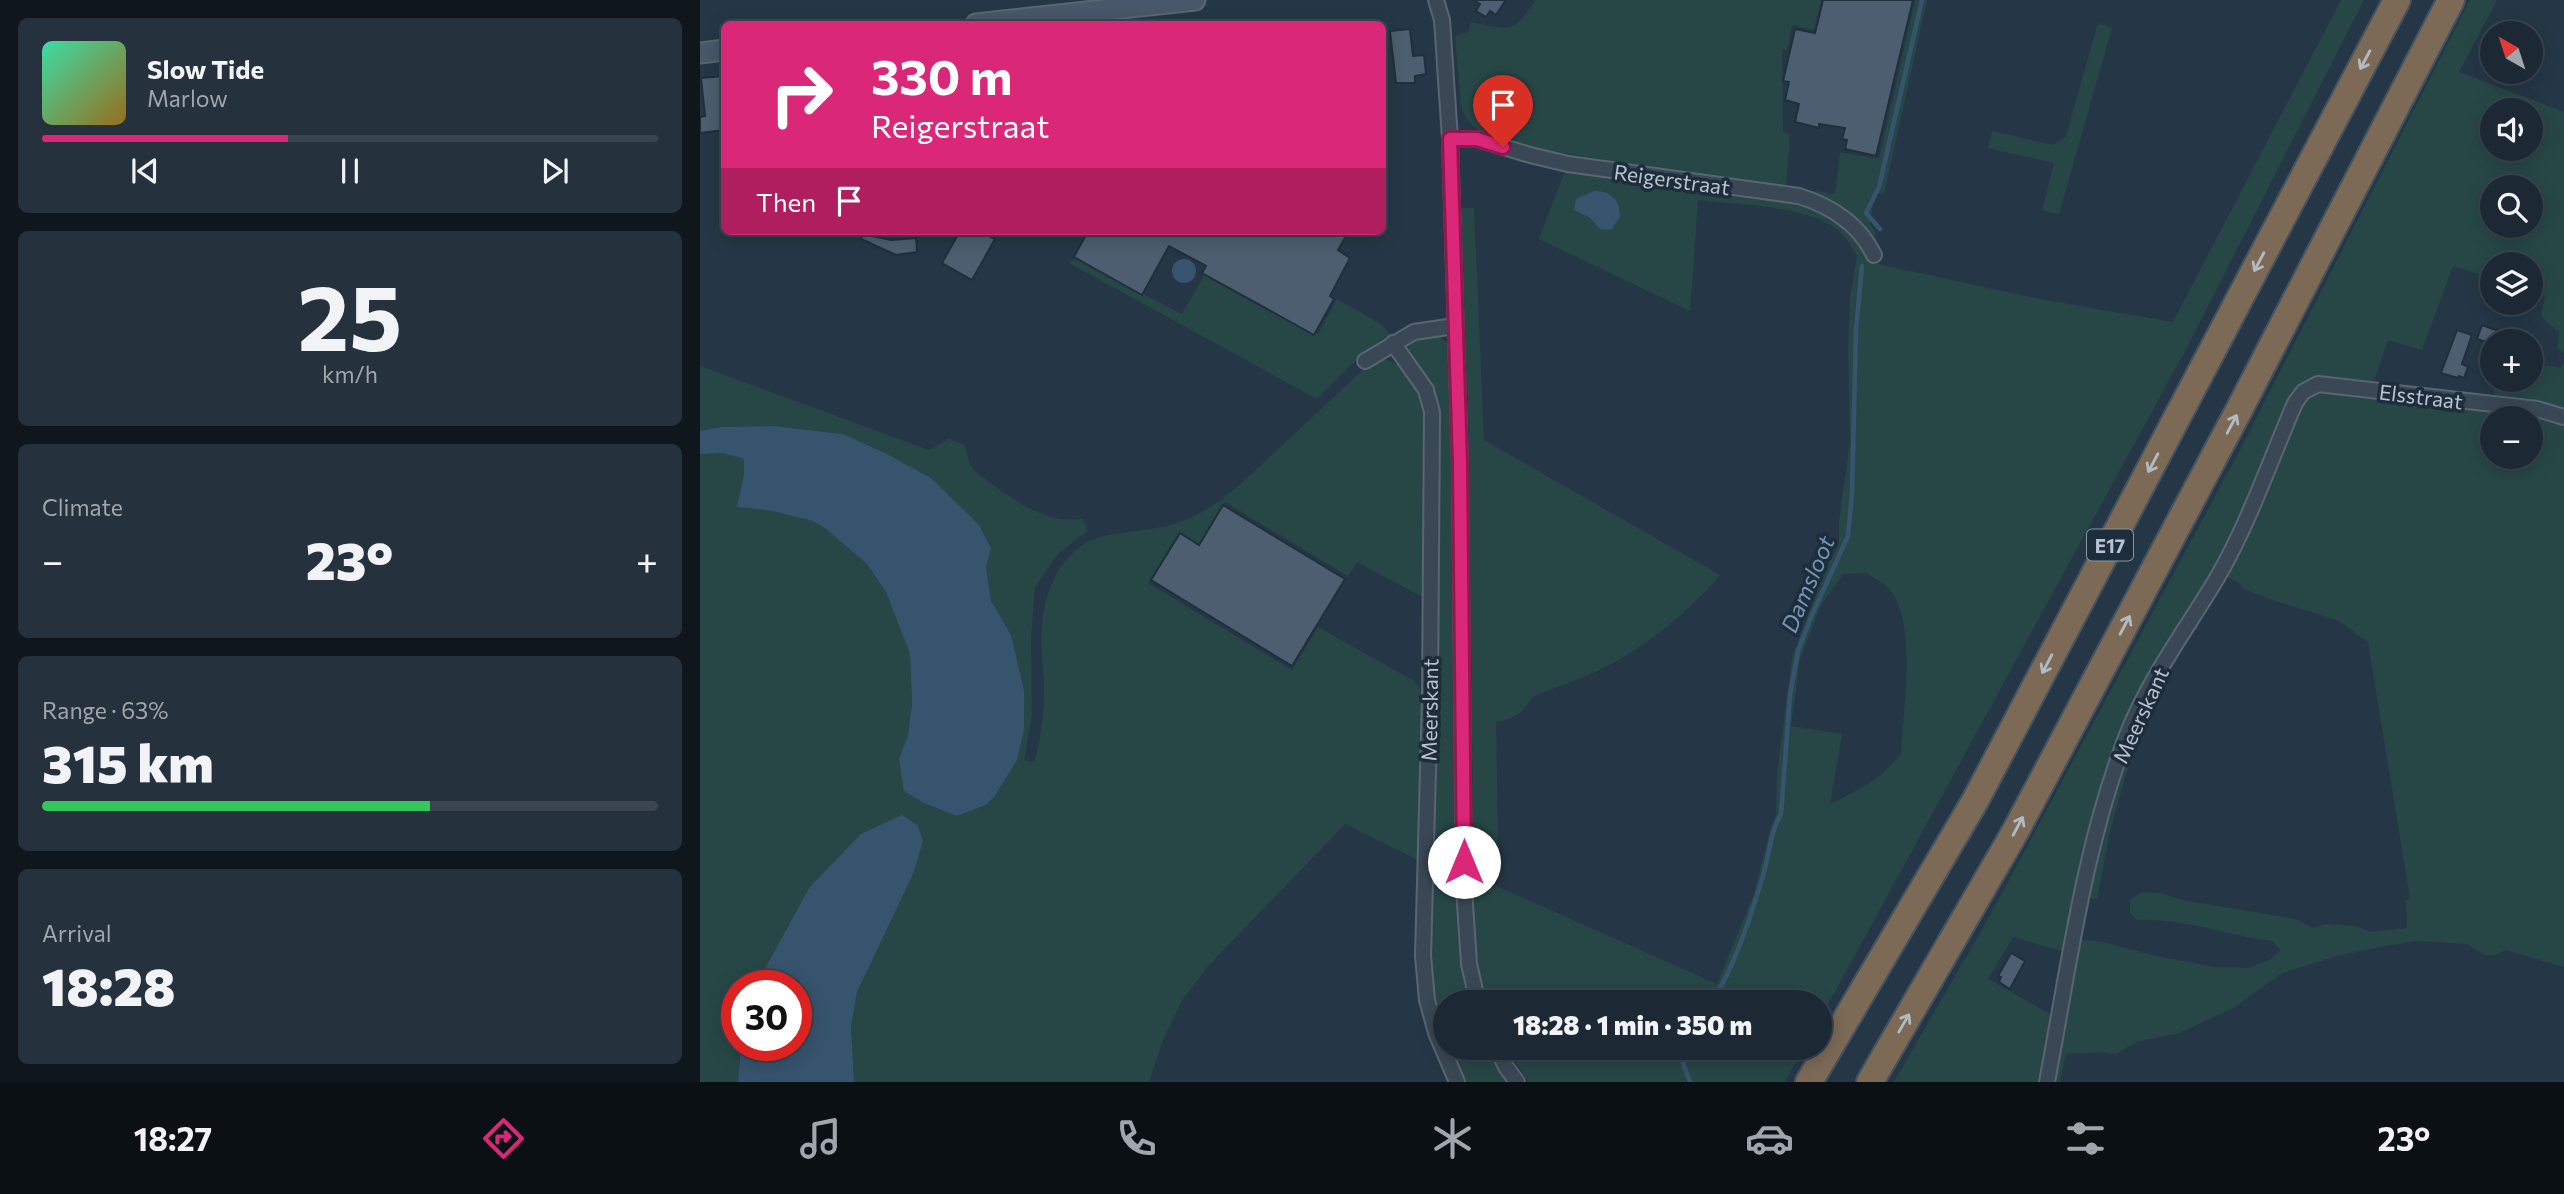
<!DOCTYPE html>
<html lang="en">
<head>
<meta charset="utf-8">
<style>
  body { margin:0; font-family:Commissioner,sans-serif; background:#25313c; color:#f1f3f6; height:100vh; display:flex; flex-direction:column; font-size:26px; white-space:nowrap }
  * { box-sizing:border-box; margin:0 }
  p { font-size:23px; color:#a0a6ac }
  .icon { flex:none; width:38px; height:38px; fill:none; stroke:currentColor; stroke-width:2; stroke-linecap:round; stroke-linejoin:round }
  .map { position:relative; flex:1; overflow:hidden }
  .sheet { display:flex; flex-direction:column; gap:18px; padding:18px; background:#0f171d; width:700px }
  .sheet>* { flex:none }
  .guide { position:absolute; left:21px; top:21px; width:665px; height:214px; border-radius:10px; box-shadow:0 4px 18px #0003,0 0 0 2px #3a454f; background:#db2777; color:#fff; overflow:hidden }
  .needle { width:46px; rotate:321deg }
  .controls { position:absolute; left:1780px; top:21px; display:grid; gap:14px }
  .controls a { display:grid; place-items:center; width:63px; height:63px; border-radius:50%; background:#1c2934; box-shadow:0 4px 18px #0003,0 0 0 2px #3a454f; font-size:35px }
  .speed { position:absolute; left:21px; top:970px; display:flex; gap:14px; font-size:35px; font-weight:700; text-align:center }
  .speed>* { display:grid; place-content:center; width:91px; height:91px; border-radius:50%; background:#1c2934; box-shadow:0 4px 18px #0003,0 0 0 2px #3a454f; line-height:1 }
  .speed .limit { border:10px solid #d22; background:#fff; color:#111 }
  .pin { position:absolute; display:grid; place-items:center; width:60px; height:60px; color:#fff; margin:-72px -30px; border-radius:50% 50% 50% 0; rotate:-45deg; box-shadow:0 0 7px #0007 }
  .pin .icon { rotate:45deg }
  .me { position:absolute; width:77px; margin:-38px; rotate:0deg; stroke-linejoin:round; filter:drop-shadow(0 0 5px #0008) }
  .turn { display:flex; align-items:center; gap:24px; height:147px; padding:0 35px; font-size:32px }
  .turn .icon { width:91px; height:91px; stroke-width:2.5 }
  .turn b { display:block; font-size:49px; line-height:60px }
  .then { display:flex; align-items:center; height:66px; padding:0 35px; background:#0003; gap:14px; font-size:26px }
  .big { font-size:52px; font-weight:800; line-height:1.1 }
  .sheet .widget { flex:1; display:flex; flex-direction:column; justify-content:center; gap:10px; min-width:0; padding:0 24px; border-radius:10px; background:#25313c }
  .sheet .dial { align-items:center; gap:0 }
  .dial b { font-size:91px; line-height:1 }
  .song { display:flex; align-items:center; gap:21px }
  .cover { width:84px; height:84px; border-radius:10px; background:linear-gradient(135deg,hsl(160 70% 55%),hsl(40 70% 35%)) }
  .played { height:7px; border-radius:4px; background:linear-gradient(90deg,#db2777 40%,#3a454f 40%) }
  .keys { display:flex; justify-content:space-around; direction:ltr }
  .heat { display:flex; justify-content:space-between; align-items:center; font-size:38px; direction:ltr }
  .charge { height:10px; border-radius:5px; background:linear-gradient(90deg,#34c759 63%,#3a454f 0) }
  .trip { position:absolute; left:733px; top:990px; width:399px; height:70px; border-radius:35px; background:#1c2934; box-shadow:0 4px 18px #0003,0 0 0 2px #3a454f; font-weight:800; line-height:70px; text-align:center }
  .tab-bar { display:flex; height:112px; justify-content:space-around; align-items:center; background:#0b1015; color:#a0a6ac }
  .tab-bar .icon { width:49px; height:49px }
  .tab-bar .selected { color:#db2777 }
  .tab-bar b { font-size:32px; color:#f1f3f6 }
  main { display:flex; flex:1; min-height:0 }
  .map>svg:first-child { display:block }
  .green { fill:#274747; fill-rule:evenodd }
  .water { fill:#37546e }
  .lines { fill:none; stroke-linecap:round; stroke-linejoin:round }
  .stream { stroke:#37546e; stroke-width:4.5 }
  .building { fill:#4c5e6f; stroke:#202f3d; stroke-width:2 }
  .minor-casing { stroke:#596672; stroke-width:18 }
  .secondary-casing { stroke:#596672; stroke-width:23 }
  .motorway-casing { stroke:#445360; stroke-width:30 }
  .minor { stroke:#3a4855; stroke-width:14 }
  .secondary { stroke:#485769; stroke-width:19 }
  .motorway { stroke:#7c6956; stroke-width:26 }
  .oneway { stroke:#b2bac2 }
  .route-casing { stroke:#8e194d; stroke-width:18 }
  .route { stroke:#db2777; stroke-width:12 }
  .labels { text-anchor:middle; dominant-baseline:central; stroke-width:7; stroke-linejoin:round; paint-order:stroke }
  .shield { fill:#1e2d3b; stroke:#8a96a2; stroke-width:2 }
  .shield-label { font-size:19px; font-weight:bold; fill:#b8c3ce }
  .street-label { font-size:21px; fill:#b8c3ce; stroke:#1e2d3b }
  .water-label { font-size:23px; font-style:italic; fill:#7596b4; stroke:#1e2d3b }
</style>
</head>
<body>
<main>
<section class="sheet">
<div class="widget">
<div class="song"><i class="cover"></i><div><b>Slow Tide</b><p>Marlow</p></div></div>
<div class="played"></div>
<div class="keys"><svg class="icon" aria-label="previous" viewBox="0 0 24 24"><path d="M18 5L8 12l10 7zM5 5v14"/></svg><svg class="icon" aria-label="pause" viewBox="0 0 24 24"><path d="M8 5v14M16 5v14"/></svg><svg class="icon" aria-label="next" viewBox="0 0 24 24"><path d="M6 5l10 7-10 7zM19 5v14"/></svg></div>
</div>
<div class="widget dial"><b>25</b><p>km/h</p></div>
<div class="widget"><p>Climate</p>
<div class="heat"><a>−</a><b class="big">23°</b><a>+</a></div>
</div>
<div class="widget"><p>Range · 63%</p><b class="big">315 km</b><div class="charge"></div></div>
<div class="widget"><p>Arrival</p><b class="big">18:28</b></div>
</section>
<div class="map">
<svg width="1864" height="1082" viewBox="0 0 1864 1082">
  <rect width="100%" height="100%" fill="#253746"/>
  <!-- green -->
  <g class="green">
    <path d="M 836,0 L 1121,0 L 1114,30 L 1092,25 L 1087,50 L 1082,49 L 1083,132 L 1090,134 L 1086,187 L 1135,194 L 1140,152 L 1179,159 L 1215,0 L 1227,0 L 1184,194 L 1175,193 L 1170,224 L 1175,232 L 1178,264 L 1345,300 L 1473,322 L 1641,0 L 1664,0 L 1484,353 L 1120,1019 L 1120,1003 L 787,1003 L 778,968 L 774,935 L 769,439 L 761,208 L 774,208 L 784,440 L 1020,575 C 992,608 955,639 917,661 C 891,676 860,685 832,697 C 824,713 813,719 796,722 L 798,834 L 794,885 L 1017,984 L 1054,894 L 1071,826 L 1076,815 L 1077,774 L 1092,658 L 1124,572 L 1139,544 L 1139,521 L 1150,442 L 1148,353 L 1150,298 L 1157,256 C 1152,248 1148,239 1141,233 C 1112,205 1038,205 998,200 L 990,311 L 839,239 L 866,168 L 1000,175 L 865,153 L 857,155 C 824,147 773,144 761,106 L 755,36 L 768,32 L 771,22 C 813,30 811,35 836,0 ZM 1166,573 C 1173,578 1183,582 1189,589 C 1218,622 1203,711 1201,754 C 1181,779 1158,791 1130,804 L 1142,734 L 1091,726 L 1100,659 L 1121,605 L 1143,574 Z"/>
    <path d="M 1770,0 L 1797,0 L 1759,72 L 1864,112 L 1864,353 L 1858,348 L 1859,331 L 1851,326 L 1841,316 L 1845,296 L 1831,291 L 1830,264 L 1792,264 L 1792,278 L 1753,266 L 1722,350 L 1688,340 L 1674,381 L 1644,378 L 1613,381 L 1513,573 L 1420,738 L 1403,781 L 1391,825 L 1365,952 L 1313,937 L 1288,979 L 1354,1016 L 1342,1082 L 1194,1082 L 1288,919 L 1540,450 ZM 1792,110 L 1830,110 L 1830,149 L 1792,149 ZM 1792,187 L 1830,187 L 1830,226 L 1792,226 Z"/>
    <polygon points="1398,23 1412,28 1359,214 1342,210 1354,163 1288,148 1292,131 1353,145 1366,136"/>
    <polygon points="375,259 482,314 505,274 618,334 637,299 681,324 690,334 661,355 617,399 369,263"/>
    <polygon points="730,336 738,336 748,344 753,536 757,902 759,954 768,1003 746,1003 745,1047 729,990 736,419 708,349 713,340"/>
    <path d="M 678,359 C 704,359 715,384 726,404 L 726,599 L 657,562 L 648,576 L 525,502 L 499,545 L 479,533 L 448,583 L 592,670 L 618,627 L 714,681 L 725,695 L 720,861 L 645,824 L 507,967 L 481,1002 L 463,1040 L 449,1082 L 154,1082 L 151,1026 L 157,992 L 214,872 L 223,842 L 109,888 L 56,985 L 37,985 L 37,1045 L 41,1045 L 38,1082 L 0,1082 L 0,454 L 23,453 L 44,459 L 44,474 L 37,507 L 68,510 L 113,521 L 125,528 L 167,564 L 186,592 L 210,654 L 212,703 L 208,735 L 199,759 L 205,791 L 224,803 L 257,816 L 286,805 L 317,760 L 324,730 L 324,690 L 311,635 L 291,601 L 286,567 L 291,548 L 231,478 L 187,454 L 143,434 L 73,426 L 21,427 L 0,431 L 0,366 L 229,450 L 249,439 L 265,445 C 267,452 268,461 271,466 C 276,474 285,479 292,484 C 318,503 348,524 382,519 L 386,524 L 387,531 L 357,555 L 335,587 L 331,638 L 332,713 L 324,761 L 334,762 C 341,739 344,714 344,689 C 343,658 337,625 348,594 C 378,511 433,545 492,517 C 525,502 549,476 575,452 C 606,423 637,394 668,365 Z"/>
    <polygon points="1864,362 1864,410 1795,396 1793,390 1798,383 1827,383 1845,365 1860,368"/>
    <path d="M 1623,392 L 1813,413 L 1864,426 L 1864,967 L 1806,950 L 1795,955 L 1785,955 L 1767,944 L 1715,941 L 1680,947 L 1637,956 L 1582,973 L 1535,1007 L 1479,1033 L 1436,1042 L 1416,1054 L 1401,1052 L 1366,1054 L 1360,1082 L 1353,1082 L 1379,940 L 1399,941 L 1456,956 L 1515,967 L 1549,968 L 1571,959 L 1580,950 L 1573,941 C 1528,936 1483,918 1437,920 L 1430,913 L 1430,900 L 1441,892 L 1461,893 L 1482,900 L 1596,919 L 1613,928 L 1625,924 L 1641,925 L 1656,926 L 1671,932 L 1707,928 L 1706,900 L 1710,899 L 1668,642 C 1658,636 1644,623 1636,620 C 1604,609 1573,602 1542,588 L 1541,584 L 1523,575 L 1601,404 L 1611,396 ZM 1792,418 L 1830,418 L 1830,457 L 1792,457 Z"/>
    <polygon points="1459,679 1465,682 1426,774 1410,831 1397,899 1387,898 1397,844 1431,736"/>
    <polygon points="746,1048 786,1048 805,1082 761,1082"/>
    <polygon points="806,1048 1104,1048 1085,1082 829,1082"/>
  </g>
  <!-- water -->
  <g class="water">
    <path d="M 894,191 C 911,191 920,200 920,217 L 911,230 L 900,229 L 890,218 L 874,210 L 876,199 Z"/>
    <circle cx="484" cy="271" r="12"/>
    <polygon points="73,426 143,434 187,454 231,478 279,525 291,548 286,567 291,601 311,635 324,690 324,730 317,760 294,797 286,805 257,816 224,803 204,791 199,759 208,735 212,704 210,654 186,592 167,564 125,528 113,521 68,510 37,507 44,474 44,459 23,453 0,454 0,431 21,427"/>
    <polygon points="202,815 218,826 223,841 214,872 157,992 151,1026 154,1082 38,1082 41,1045 96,1045 96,985 56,985 109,888 161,834"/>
  </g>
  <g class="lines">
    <!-- stream -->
    <g class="stream">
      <polyline points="1180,229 1166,213 1179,187 1222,0"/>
      <path d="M 1011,1003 C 1035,967 1050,918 1063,876 C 1069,856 1070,833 1081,814 L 1090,695 L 1098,651 L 1111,617 L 1148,536 L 1152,493 L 1156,329 L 1162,266"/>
      <polyline points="984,1048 981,1058 990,1082"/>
    </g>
  </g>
  <!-- building -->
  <g class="building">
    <polygon points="773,0 806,0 796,15 790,11 786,17 776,11 780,4"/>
    <polygon points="1123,0 1213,0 1176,156 1145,149 1147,140 1142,139 1145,128 1119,124 1119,128 1095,122 1099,104 1085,100 1089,82 1083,81 1095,29 1115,33"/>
    <polygon points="710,29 713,56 724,55 726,74 715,76 715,83 696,83 690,31"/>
    <polygon points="24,76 24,130 0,133 0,117 5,116 1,78"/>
    <polygon points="260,231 280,231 295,239 272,280 242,263"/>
    <polygon points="388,231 649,231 638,250 650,258 630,296 634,299 614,335 502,273 506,266 469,246 442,295 374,257"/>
    <polygon points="163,234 191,240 216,238 217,252 196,255 161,239"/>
    <polygon points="1782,325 1824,340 1824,341 1792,341 1792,344 1777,339"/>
    <polygon points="1757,330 1772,335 1762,364 1768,367 1764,378 1759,376 1758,378 1741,373"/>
    <polygon points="523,505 645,579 592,666 451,580 480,533 499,545"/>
    <polygon points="1311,953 1325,961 1310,989 1299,982 1301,977 1298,976"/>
  </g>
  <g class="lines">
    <defs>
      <g id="minor">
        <polyline points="736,0 742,20 750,139 760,463 764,889 769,964 778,1003"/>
        <path d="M 750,139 L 777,139 L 830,155 L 868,164 L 1099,196 C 1131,206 1159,224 1174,255"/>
        <polyline points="693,343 726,390 732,412 730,696 723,956 727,1000 736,1033 757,1082"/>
        <polyline points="665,361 714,332 755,326"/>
        <polyline points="797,1048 806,1067 817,1082"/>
        <path d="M 1347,1082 C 1369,966 1384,846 1427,735 C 1449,679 1486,630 1517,578 C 1549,523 1570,461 1595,403 L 1603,392 L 1618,384 L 1837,409 L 1864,417"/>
      </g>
      <g id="secondary">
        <polyline points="276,24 495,0"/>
        <polyline points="0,53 24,50"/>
      </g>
      <g id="motorway">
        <polyline points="1109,1082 1275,801 1697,0"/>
        <polyline points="1170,1082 1315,832 1539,410 1751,0"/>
      </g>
    </defs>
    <!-- minor casing -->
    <use href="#minor" class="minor-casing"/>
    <!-- secondary casing -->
    <use href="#secondary" class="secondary-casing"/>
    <!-- motorway casing -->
    <use href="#motorway" class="motorway-casing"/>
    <!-- minor -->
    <use href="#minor" class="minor"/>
    <!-- secondary -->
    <use href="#secondary" class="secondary"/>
    <!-- motorway -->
    <use href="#motorway" class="motorway"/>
  </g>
  <!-- one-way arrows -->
  <defs><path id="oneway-shaft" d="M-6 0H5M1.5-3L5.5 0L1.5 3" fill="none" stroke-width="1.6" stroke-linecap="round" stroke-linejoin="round" transform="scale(1.75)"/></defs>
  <g class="oneway">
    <use href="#oneway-shaft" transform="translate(1665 60) rotate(118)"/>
    <use href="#oneway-shaft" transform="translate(1559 262) rotate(118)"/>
    <use href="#oneway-shaft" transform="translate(1532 424) rotate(-62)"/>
    <use href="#oneway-shaft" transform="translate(1453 463) rotate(118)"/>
    <use href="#oneway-shaft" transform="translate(1425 625) rotate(-62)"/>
    <use href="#oneway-shaft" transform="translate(1347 664) rotate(118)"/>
    <use href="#oneway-shaft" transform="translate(1318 826) rotate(-62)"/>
    <use href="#oneway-shaft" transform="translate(1204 1023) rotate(-60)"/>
  </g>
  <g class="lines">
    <defs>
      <polyline id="route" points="764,862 760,463 750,139 777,139 803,147"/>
    </defs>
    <!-- route casing -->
    <use href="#route" class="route-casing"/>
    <!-- route -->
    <use href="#route" class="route"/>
  </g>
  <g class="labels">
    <!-- shield labels -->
    <rect class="shield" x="1387" y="529.5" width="46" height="31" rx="5"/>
    <g class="shield-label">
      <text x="1410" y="545">E17</text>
    </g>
    <!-- street labels -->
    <g class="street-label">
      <text transform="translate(972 179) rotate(8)">Reigerstraat</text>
      <text transform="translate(1721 396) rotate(7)">Elsstraat</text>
      <text transform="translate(729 710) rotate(-89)">Meerskant</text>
      <text transform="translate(1440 715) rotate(-65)">Meerskant</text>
    </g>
    <!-- water labels -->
    <g class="water-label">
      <text transform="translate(1107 584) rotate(-67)">Damsloot</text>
    </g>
  </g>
</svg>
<div class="controls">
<a><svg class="needle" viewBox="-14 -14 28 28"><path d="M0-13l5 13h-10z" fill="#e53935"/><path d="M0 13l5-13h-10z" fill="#a0a6ac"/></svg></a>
<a><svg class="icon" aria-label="sound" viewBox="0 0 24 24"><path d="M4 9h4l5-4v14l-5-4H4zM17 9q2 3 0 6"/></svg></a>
<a><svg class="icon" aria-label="search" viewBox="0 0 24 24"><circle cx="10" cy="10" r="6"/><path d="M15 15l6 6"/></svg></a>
<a><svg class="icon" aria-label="layers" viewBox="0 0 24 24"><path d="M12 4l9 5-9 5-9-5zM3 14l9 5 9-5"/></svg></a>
<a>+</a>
<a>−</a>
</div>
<div class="speed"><div class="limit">30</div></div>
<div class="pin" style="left:803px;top:147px;background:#d93025"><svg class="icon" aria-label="arrive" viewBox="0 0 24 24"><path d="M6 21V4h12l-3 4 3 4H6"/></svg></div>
<svg class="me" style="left:764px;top:862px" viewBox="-20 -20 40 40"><circle r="19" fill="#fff"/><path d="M0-13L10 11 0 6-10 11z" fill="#db2777"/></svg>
<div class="trip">18:28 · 1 min · 350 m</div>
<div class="guide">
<div class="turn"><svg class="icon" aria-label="right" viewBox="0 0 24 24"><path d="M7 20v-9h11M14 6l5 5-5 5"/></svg><div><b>330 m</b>Reigerstraat</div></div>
<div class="then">Then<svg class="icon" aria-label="arrive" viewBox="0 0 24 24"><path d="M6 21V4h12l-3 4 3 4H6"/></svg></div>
</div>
</div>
</main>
<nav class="tab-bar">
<b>18:27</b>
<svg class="icon selected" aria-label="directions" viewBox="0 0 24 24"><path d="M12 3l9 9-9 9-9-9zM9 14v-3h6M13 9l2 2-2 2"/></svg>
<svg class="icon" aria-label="music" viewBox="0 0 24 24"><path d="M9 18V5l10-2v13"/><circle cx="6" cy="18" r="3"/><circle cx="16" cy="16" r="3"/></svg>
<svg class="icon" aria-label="phone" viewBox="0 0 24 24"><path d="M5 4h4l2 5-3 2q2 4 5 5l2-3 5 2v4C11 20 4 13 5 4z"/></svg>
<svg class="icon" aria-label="climate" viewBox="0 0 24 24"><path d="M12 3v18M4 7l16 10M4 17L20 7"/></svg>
<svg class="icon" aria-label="car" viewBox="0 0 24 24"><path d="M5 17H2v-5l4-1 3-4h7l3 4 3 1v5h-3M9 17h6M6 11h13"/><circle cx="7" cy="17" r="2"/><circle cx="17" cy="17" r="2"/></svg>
<svg class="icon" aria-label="filters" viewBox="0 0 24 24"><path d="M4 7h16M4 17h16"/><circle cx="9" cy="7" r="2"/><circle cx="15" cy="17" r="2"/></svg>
<b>23°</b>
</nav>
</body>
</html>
